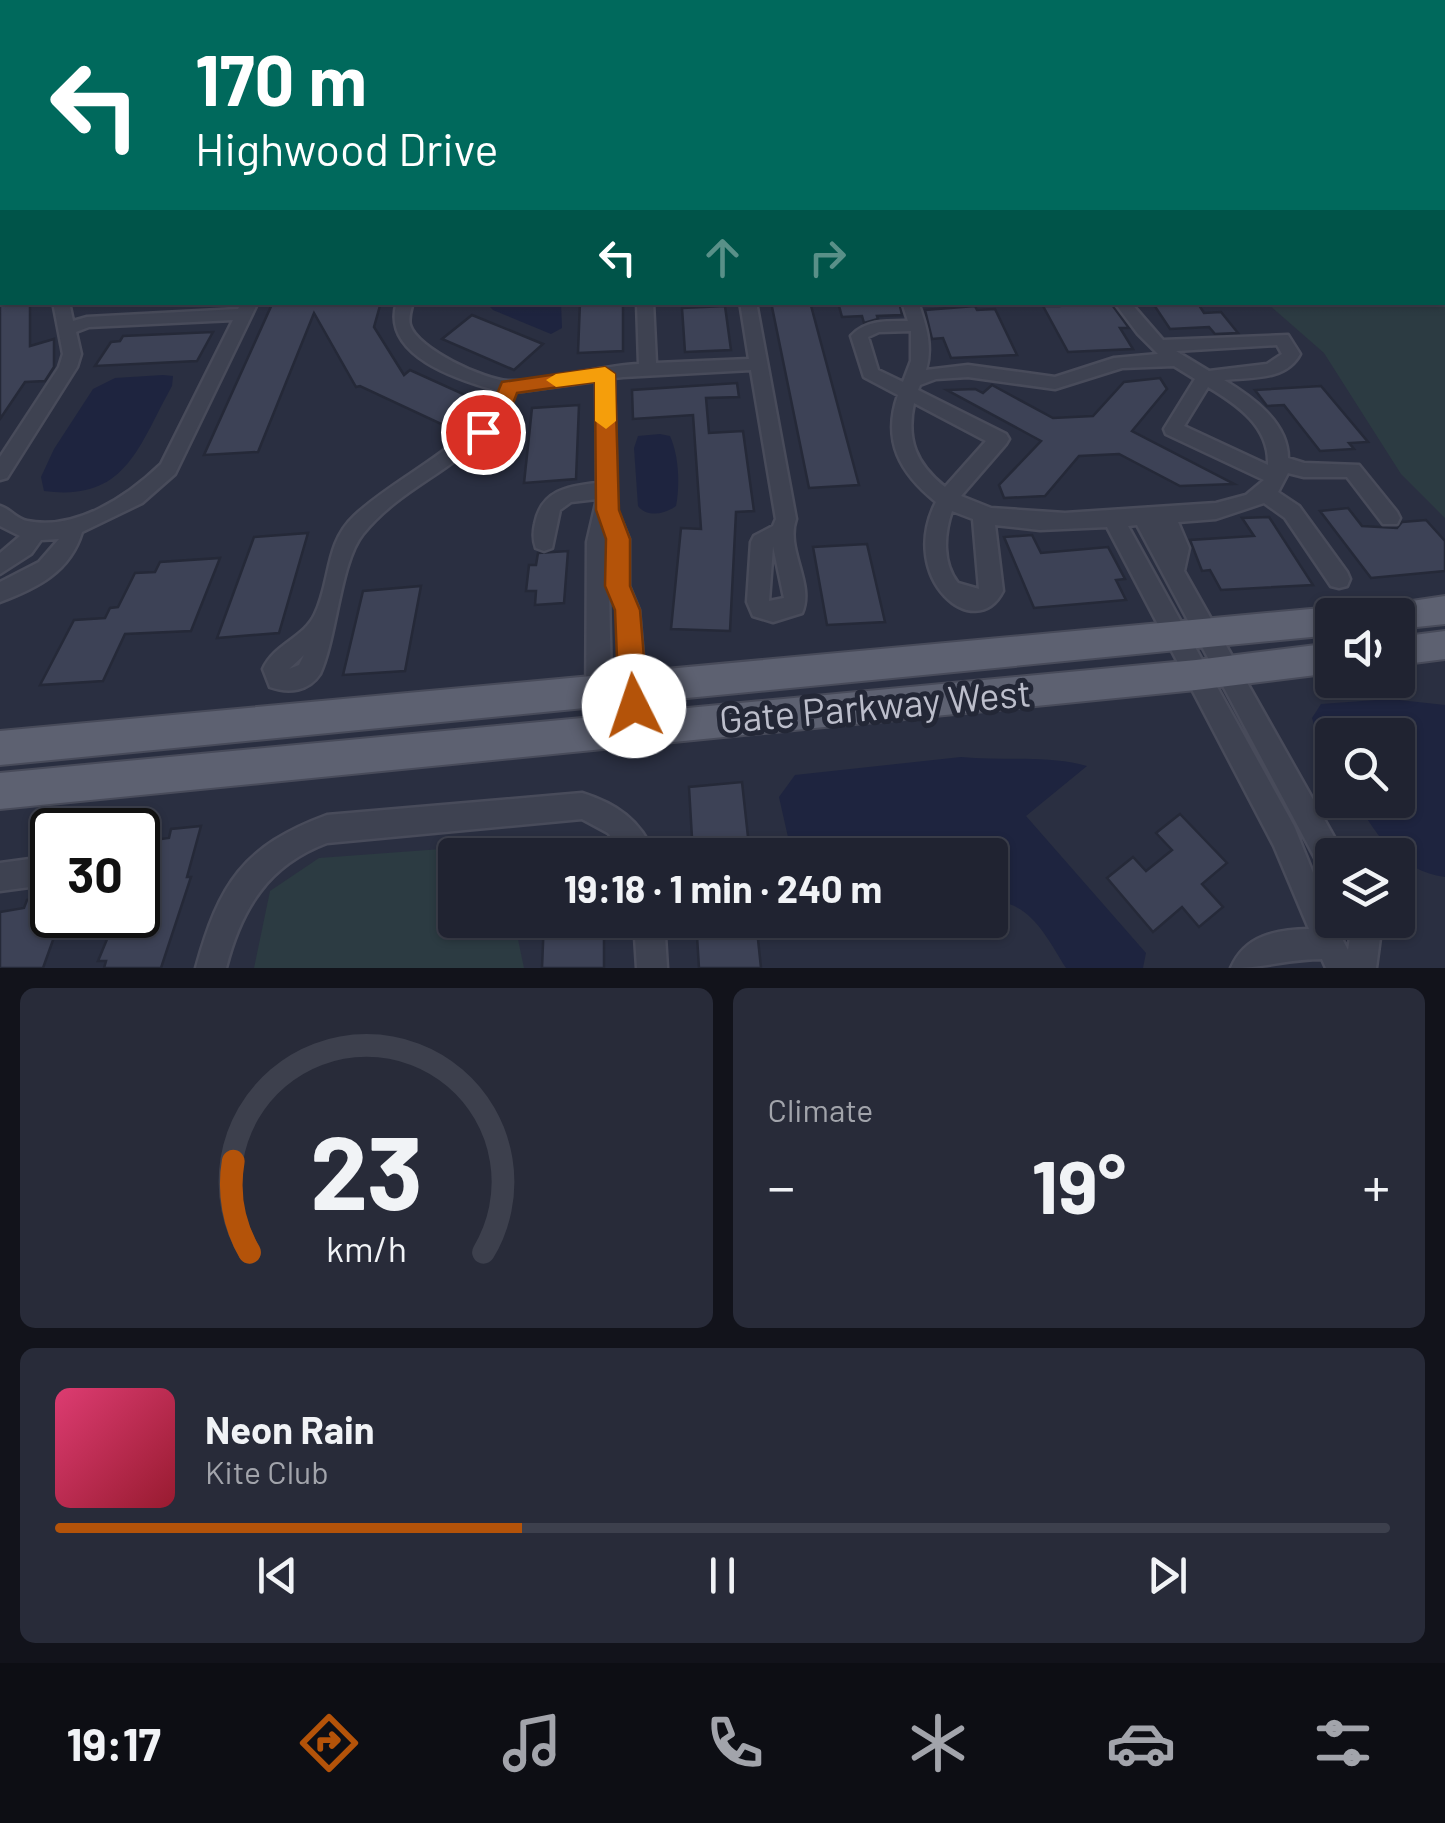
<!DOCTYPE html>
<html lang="en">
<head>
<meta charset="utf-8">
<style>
  body { margin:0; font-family:Barlow,sans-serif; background:#282b39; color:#f1f3f6; height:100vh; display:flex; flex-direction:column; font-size:38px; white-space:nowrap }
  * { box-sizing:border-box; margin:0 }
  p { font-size:32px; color:#a2a4ab }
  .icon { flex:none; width:55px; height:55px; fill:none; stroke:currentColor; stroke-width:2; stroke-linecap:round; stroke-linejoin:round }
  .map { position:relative; height:968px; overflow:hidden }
  .drawer { display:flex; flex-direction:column; gap:20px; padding:20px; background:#12131b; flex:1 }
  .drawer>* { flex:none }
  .banner { position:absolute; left:0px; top:0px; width:1445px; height:305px; box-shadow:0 2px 8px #0004,0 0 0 2px #3d404d; background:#00695c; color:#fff; overflow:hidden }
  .controls { position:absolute; left:1315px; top:598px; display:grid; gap:20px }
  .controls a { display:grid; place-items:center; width:100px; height:100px; border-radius:10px; background:#202331; box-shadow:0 2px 8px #0004,0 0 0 2px #3d404d; font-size:50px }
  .speed { position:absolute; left:30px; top:808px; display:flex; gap:20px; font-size:50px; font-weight:700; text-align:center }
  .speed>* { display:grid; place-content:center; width:130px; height:130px; border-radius:50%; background:#202331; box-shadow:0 2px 8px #0004,0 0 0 2px #3d404d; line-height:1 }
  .speed .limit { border:5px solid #111; border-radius:15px; background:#fff; color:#111 }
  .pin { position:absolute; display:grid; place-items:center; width:85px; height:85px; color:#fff; margin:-42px; border:5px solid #fff; border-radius:50%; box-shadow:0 2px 10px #0007 }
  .me { position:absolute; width:110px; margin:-55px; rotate:356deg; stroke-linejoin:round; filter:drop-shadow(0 0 8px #0008) }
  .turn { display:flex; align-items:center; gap:35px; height:210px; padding:0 30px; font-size:45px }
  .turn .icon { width:130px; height:130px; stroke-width:2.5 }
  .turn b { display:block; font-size:70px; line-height:85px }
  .lanes { display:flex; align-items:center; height:95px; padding:0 30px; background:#0003; justify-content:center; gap:50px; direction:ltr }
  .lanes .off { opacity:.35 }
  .big { font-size:75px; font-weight:700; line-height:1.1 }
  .drawer .tile { flex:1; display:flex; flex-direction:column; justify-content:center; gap:15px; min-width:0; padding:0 35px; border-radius:15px; background:#282b39 }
  .drawer .dial { align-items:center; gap:0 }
  .dial svg { height:260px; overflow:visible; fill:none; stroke:#3d404d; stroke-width:7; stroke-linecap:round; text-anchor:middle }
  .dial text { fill:#f1f3f6; stroke:none }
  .song { display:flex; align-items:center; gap:30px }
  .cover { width:120px; height:120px; border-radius:15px; background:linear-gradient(135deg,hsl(340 70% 55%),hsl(350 70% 35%)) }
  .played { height:10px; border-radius:5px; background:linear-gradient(90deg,#b45309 35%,#3d404d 35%) }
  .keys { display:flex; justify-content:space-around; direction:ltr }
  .heat { display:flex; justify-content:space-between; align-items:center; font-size:55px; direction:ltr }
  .drawer .tiles { flex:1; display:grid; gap:20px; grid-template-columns:1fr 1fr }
  .tile:last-child { grid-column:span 2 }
  .trip { position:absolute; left:438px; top:838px; width:570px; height:100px; border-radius:10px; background:#202331; box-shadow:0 2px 8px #0004,0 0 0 2px #3d404d; font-weight:700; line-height:100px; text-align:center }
  .tab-bar { display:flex; height:160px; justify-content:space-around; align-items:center; background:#0d0e14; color:#a2a4ab }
  .tab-bar .icon { width:70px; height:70px }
  .tab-bar .on { color:#b45309 }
  .tab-bar b { font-size:45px; color:#f1f3f6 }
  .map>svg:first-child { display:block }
  .green { fill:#2c3b42 }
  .water { fill:#1e243f }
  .building { fill:#3d4256; stroke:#252938; stroke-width:2.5 }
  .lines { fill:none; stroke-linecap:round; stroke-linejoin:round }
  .minor-casing { stroke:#484b5a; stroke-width:5 }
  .major-casing { stroke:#484b5a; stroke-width:4 }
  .minor { fill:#3e4251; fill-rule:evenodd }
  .major { fill:#5d6171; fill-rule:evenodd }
  .route { fill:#b45309; stroke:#753606; stroke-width:2.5 }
  .slow { fill:#f59e0b }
  .labels { text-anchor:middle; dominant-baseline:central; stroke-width:10; stroke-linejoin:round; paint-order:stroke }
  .near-street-label { font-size:38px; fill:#bcbecb; stroke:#232736 }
</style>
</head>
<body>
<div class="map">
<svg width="1445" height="968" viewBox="0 0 1445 968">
  <rect width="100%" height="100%" fill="#2a2f41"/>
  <!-- green -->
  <g class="green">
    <polygon points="1443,197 1445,199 1445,518 1401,474 1324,353 1267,303 1442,302"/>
    <polygon points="455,848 479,855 455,855 455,920 514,920 524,968 254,968 270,891 319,858"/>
  </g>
  <!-- water -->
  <g class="water">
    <polygon points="486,303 561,303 562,328 551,334 493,310"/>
    <path d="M 163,375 L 173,376 L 172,386 C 138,447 126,502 44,491 L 41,477 L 54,449 L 93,389 L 115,378 Z"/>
    <path d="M 660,434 L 670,436 C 679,456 680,485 676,506 C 665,514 647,518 638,506 L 634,448 L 638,436 Z"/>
    <path d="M 1390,699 L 1445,705 L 1445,877 C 1398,870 1379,838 1355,800 L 1398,800 L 1398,735 L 1332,735 L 1332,763 L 1319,741 L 1312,718 L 1321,704 Z"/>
    <path d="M 961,757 C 1001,761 1050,755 1087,766 L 1026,816 L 1146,953 L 1143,968 L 1066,968 C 1048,940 1030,899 990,902 L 990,855 L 792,855 L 779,797 L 795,775 Z"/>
  </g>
  <!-- building -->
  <g class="building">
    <polygon points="0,302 30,302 30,346 54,339 54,367 45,381 25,382 0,419"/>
    <polygon points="273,302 381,302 374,327 404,375 410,370 483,403 454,430 360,386 356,387 314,313 258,452 204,455"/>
    <polygon points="580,302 623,302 623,351 578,353"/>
    <polygon points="771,302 810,302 859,485 809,488"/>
    <polygon points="838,302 899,302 902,315 877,316 878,319 864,323 862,316 842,317"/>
    <polygon points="1058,302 1110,302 1129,328 1120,328 1133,349 1068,352 1043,306 1059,306"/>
    <polygon points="1152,302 1197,302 1204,313 1221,312 1238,333 1215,334 1209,327 1170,329"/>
    <polygon points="725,306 731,350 685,352 682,308"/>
    <polygon points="975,306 977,310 995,309 1017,355 951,358 943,338 932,339 925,310"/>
    <polygon points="472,315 543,344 514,370 442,339"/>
    <polygon points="213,332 197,361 95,366 111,342 120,341 123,336"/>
    <polygon points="1160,378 1167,389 1132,431 1234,484 1180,486 1119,454 1079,456 1045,496 1004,498 999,485 1041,441 947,390 975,389 983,393 992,385 1053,418 1093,416 1124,382"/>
    <polygon points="737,383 739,397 706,398 709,433 743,431 754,511 736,512 730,631 671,629 681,528 701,529 693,415 633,419 632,390"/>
    <polygon points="1321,386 1368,442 1349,443 1354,449 1320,451 1284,405 1267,406 1255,390"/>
    <polygon points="579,405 576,479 524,483 532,408"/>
    <polygon points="1348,508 1362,526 1397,528 1402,522 1426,520 1445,541 1445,571 1371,578 1320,511"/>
    <polygon points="1269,517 1313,585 1221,590 1210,570 1202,571 1190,540 1254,536 1242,518"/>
    <polygon points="308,533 279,633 217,638 254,537"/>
    <polygon points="1032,535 1041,553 1108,547 1125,579 1116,580 1126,600 1034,608 1004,537"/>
    <polygon points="867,544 885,622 827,625 813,547"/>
    <polygon points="568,551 564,603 535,605 536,591 526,591 529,565 536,565 538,553"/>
    <polygon points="220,558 191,631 125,634 103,681 40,685 74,620 105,618 110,608 118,607 135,573 155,572 160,562"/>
    <polygon points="421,586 405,671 343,675 363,591"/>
    <polygon points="742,782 750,855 693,855 689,787"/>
    <polygon points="1180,814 1227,863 1202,884 1223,907 1199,927 1182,907 1153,932 1107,878 1133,857 1146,871 1172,850 1156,833"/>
    <polygon points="201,826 187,877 191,877 161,968 104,968 106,961 98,961 117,915 138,915 139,842 169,838 171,829"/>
    <polygon points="52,897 52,915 62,915 43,968 0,968 0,912 24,908 27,900"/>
    <polygon points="544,920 604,920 604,968 542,968"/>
    <polygon points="696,920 756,920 761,968 699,968"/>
  </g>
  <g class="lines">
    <defs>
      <g id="minor">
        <rect x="0" y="183" width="2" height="8"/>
        <rect x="0" y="236" width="2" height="12"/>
        <path d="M 53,302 L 69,302 L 73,321 L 87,317 L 238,309 L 242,302 L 258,302 L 175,474 L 142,503 L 82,532 C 70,572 37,588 0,602 L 0,582 L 39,562 L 59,539 L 41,540 L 31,554 L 0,574 L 0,553 L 20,536 L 0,526 L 0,506 C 10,509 17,519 27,521 C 75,531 127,497 161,464 L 233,320 L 89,327 L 76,332 L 81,354 L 77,367 L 7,478 L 0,480 L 0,457 L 59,367 L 63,354 Z"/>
        <path d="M 397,302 L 413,302 C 411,310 408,317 410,325 C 417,349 485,380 508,381 C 547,382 598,366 639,364 L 637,302 L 653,302 L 656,363 L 749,359 L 740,302 L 756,302 L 796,519 C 785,550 815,583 802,613 L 773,622 L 753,616 L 747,602 L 751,542 L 754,536 L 773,526 L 776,519 L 751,370 L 623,377 L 614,378 L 617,510 L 629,539 L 629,586 L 639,610 L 649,727 L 645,736 L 636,739 L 627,736 L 623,727 L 617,610 L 609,592 L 612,730 L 608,739 L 599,742 L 590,739 L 586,730 L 587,542 L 597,499 L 571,502 L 560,510 L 552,548 L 544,551 L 536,548 C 533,540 533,533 535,524 C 541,491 567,486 597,483 L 596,381 L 515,392 C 478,467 410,476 363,534 C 340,562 337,637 320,674 C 309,691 289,694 270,687 L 263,669 C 274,644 304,638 315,614 C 331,581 325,543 354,516 C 401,472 467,450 498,391 C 459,380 380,356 397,302 ZM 773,546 L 784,598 L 769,601 ZM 304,655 L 299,665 L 289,669 Z"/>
        <path d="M 902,302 L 918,302 C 926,325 933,346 926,370 L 968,365 L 1055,377 L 1114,358 L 1158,354 L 1138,334 L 1114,302 L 1130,302 L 1163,340 L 1288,335 L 1300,354 C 1286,381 1250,377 1224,380 C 1252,397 1288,422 1288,458 L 1304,463 L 1359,465 L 1397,512 L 1400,518 L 1397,524 L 1383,524 L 1347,477 L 1304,477 L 1288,473 L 1278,492 L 1299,506 L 1347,572 L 1350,579 L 1347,586 L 1339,588 L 1331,586 L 1285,518 L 1264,503 L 1216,519 L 1178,522 L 1189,548 L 1184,571 L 1342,851 L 1344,855 L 1332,855 L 1332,875 L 1322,871 L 1137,525 L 1128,526 L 1294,826 L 1332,920 L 1348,950 L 1350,938 L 1343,920 L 1373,920 L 1380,938 L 1376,968 L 1326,968 L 1322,959 C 1288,959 1264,968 1231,968 C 1245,935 1276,930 1309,929 L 1274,846 L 1107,527 L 1040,530 L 995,525 L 1003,591 C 976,645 897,580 936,502 C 900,473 882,441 898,395 L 864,377 L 851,336 C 865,320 887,321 908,321 ZM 911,331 L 911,361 L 903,382 L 878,370 L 868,337 L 879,332 ZM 1277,345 L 1282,354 L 1267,364 L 1209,371 L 1176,351 ZM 1174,366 L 1195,379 L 1164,429 L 1166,434 L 1264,480 L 1246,495 L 1216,503 L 1065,513 L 991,508 L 961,496 L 1006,444 L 1009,439 L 1006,434 L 918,390 L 920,385 L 936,379 L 968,377 L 1055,389 L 1122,368 ZM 1208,387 C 1238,405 1270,427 1268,465 L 1184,426 ZM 914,403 L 986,441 L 945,487 C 916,464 906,440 914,403 ZM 952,511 L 973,519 L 979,589 L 958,583 C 942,563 944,534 952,511 Z"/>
        <path d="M 582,793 C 617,804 640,820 655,855 L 626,855 L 608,833 L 582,819 L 327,843 C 268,865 241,909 226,968 L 196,968 C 219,884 243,846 327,815 Z"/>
        <polygon points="52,856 52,884 0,891 0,863"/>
        <polygon points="634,920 664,920 667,968 637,968"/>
      </g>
      <g id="major">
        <polygon points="1445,596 1445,624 1398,629 1398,615 1380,615 1385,605"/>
        <polygon points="1332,607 1345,615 1332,615 1332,635 0,765 0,731"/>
        <polygon points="1445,631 1445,659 1398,665 1398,637"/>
        <polygon points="1332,643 1332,673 1196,690 0,809 0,773 1196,660"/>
      </g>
    </defs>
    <!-- minor casing -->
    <use href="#minor" class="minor-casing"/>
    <!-- major casing -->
    <use href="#major" class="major-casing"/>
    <!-- minor -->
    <use href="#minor" class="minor"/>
    <!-- major -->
    <use href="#major" class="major"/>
  </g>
  <!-- sky -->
  <linearGradient id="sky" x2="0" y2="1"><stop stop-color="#171a24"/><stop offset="0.57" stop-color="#444d65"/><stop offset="1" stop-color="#444d65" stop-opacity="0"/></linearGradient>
  <rect width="1445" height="314" fill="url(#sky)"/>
  <!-- route -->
  <polygon class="route" points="605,367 615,374 619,510 630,539 630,586 640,610 648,706 643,715 634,719 624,715 619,706 615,610 605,586 606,539 596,510 595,382 517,393 509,414 491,437 476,437 473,432 492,406 502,382"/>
  <!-- slow -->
  <polygon class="slow" points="605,367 615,374 616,421 606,429 595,421 595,382 556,387 546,380 556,374"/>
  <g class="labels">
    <!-- near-street labels -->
    <g class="near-street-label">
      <text transform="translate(875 705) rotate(-5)">Gate Parkway West</text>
    </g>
  </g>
</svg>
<div class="controls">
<a><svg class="icon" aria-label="sound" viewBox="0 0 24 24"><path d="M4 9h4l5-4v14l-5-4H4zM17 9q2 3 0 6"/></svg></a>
<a><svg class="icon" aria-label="search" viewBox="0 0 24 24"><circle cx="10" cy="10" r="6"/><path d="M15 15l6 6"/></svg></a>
<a><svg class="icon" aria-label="layers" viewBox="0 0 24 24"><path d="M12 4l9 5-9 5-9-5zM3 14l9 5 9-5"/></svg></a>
</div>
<div class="speed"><div class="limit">30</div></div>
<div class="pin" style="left:483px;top:432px;background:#d93025"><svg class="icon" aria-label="arrive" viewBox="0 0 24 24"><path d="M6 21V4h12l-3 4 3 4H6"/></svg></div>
<svg class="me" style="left:634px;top:706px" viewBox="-20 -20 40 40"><circle r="19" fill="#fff"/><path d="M0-13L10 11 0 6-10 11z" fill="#b45309"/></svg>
<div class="trip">19:18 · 1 min · 240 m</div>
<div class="banner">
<div class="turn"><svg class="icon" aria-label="left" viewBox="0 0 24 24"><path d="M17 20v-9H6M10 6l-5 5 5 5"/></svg><div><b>170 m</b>Highwood Drive</div></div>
<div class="lanes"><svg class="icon" aria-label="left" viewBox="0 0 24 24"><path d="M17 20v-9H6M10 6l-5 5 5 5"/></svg><svg class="icon off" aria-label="ahead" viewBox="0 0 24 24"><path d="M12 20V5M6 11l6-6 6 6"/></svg><svg class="icon off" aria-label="right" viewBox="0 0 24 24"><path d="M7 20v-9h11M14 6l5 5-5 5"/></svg></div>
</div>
</div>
<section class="drawer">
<div class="tiles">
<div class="tile dial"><svg viewBox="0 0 100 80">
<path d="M14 69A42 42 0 1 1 86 69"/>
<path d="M14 69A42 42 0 0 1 9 41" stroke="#b45309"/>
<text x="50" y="56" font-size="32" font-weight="700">23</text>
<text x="50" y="72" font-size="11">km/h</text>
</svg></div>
<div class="tile"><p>Climate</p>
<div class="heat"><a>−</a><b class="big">19°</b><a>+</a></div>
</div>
<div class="tile">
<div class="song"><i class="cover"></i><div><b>Neon Rain</b><p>Kite Club</p></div></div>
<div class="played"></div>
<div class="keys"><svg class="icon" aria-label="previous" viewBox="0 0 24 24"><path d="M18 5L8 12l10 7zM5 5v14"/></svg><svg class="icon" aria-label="pause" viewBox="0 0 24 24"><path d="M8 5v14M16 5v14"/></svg><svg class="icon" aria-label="next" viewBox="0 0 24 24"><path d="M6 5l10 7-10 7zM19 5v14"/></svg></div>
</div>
</div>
</section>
<nav class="tab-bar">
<b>19:17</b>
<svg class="icon on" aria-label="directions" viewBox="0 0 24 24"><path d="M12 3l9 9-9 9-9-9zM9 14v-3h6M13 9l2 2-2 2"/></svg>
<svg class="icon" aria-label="music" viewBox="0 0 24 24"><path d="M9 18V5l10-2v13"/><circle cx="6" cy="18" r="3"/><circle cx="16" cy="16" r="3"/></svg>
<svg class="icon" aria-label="phone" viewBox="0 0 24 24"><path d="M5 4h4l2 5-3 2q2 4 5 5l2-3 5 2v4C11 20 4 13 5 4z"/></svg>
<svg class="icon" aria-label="climate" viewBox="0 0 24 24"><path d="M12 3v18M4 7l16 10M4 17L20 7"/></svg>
<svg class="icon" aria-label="car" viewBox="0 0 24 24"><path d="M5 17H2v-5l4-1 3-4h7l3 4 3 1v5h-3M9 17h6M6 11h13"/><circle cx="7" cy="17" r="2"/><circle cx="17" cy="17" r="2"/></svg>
<svg class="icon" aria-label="filters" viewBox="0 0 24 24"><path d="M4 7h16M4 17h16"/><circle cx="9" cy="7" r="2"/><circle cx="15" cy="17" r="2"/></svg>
</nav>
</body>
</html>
